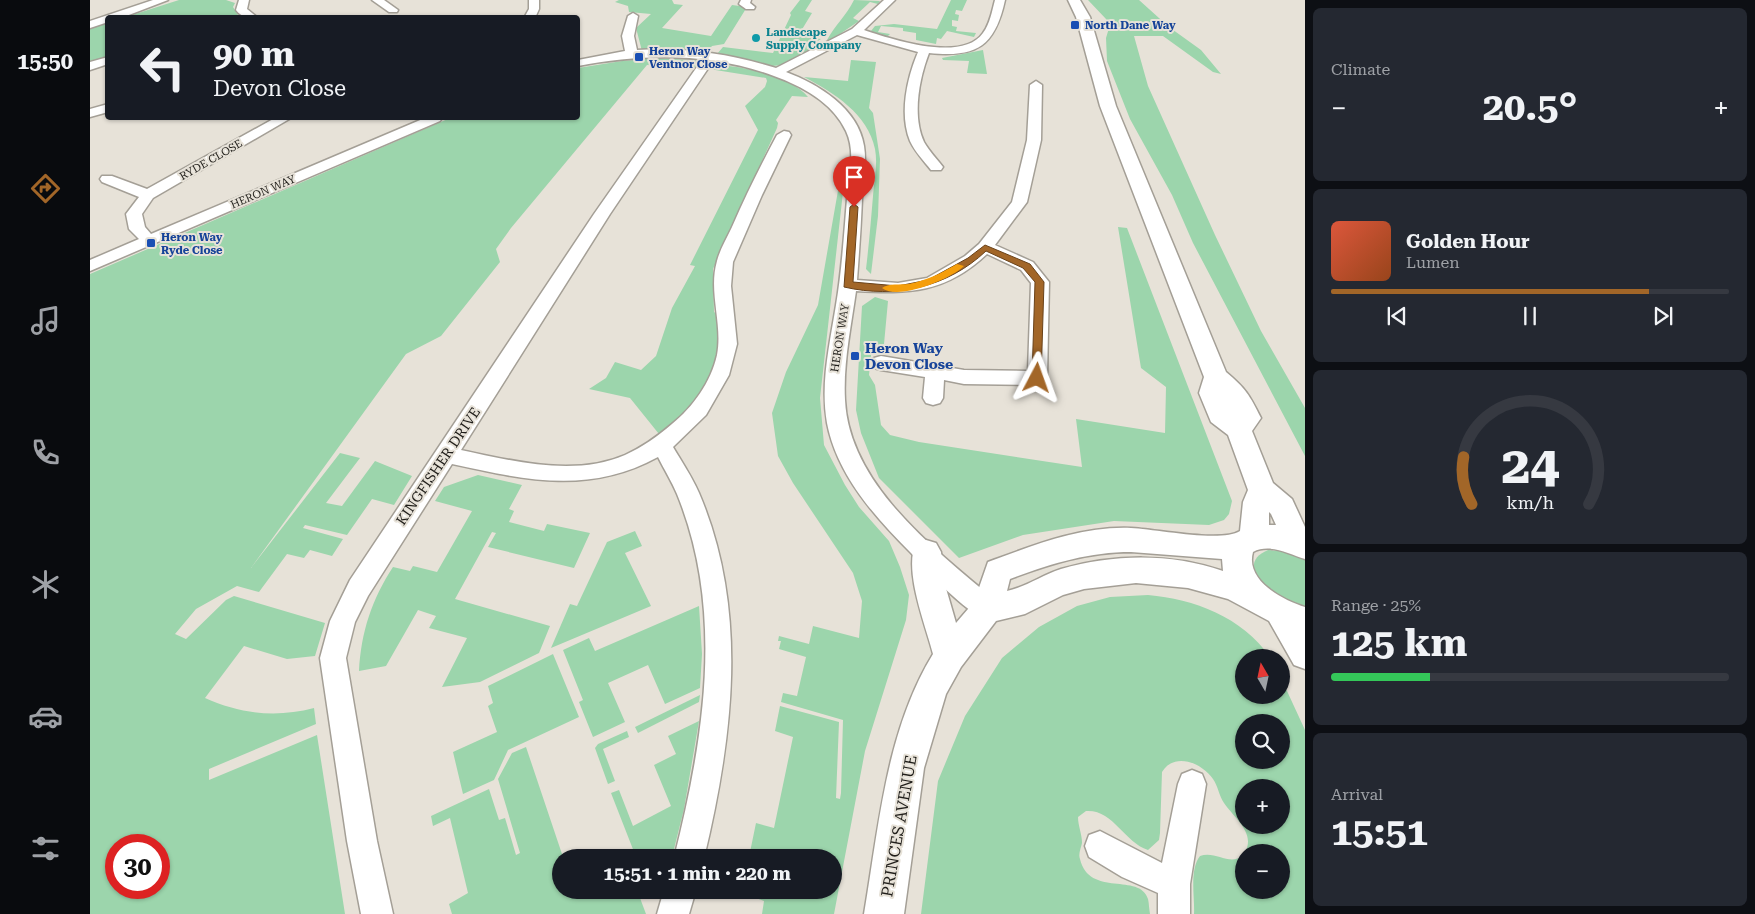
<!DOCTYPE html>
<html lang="en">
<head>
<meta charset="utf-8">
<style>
  body { margin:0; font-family:"Roboto Serif",serif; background:#242831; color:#f1f3f6; height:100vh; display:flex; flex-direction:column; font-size:19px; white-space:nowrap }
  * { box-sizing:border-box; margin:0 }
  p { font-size:16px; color:#9ea1a6 }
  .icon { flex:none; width:28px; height:28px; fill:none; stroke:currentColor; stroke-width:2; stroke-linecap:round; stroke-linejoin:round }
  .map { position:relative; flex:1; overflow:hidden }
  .side { display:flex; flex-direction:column; gap:8px; padding:8px; background:#0d0f14; width:450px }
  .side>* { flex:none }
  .banner { position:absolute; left:15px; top:15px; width:475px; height:105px; border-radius:5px; box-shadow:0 1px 4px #0004; background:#171b24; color:#f1f3f6; overflow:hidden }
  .needle { width:32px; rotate:351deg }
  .tools { position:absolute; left:1145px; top:649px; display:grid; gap:10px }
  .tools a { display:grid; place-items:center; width:55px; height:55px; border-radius:50%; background:#171b24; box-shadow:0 1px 4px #0004; font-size:25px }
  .speed { position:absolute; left:15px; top:834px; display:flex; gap:10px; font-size:25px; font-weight:700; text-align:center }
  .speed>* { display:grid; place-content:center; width:65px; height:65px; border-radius:50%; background:#171b24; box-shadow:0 1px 4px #0004; line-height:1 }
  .speed .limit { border:8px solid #d22; background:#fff; color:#111 }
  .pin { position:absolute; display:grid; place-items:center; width:42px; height:42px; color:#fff; margin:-51px -21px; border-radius:50% 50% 50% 0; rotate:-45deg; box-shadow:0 0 5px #0007 }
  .pin .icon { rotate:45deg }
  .me { position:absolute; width:55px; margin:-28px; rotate:4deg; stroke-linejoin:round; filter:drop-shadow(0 0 4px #0008) }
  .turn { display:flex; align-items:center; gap:18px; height:105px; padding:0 25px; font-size:22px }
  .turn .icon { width:65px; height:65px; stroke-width:2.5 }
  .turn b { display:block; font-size:35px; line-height:42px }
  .big { font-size:38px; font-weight:700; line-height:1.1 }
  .side .card { flex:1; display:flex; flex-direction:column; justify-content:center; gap:8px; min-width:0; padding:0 18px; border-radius:8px; background:#242831 }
  .side .dial { align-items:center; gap:0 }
  .dial svg { height:130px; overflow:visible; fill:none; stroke:#363941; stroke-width:7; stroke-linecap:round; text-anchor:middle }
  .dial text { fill:#f1f3f6; stroke:none }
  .song { display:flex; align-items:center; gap:15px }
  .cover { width:60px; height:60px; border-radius:8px; background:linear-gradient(135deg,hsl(10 70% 55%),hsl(20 70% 35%)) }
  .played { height:5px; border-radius:2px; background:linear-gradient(90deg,#a26628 80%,#363941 80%) }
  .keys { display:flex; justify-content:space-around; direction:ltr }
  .heat { display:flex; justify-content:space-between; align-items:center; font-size:28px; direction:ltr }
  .charge { height:8px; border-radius:4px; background:linear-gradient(90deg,#34c759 25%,#363941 0) }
  .trip { position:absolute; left:462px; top:849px; width:290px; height:50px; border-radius:25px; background:#171b24; box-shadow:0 1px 4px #0004; font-weight:700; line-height:50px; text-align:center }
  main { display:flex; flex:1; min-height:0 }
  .tabs { display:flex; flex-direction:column; width:90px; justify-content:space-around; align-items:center; background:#090b0e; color:#9ea1a6 }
  .tabs .icon { width:35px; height:35px }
  .tabs .current { color:#a26628 }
  .tabs b { font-size:22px; color:#f1f3f6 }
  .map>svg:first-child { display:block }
  .green { fill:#9cd5ac; fill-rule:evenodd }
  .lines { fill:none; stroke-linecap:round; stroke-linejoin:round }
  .minor-casing { stroke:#a49f96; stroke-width:3 }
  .tertiary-casing { stroke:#a49f96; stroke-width:3 }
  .minor { fill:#fff; fill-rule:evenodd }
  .tertiary { fill:#fff; fill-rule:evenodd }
  .route { fill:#a26628; stroke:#69421a }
  .slow { fill:#f59e0b }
  .transit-dot { fill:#1a4fb4; stroke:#e7e2d8; stroke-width:2 }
  .culture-dot { fill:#0f9aa8; stroke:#e7e2d8; stroke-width:2 }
  .labels { text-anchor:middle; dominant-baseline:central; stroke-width:4; stroke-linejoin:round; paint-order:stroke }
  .far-transit-label { font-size:11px; font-weight:bold; fill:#164399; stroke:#e7e2d8; text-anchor:start }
  .far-culture-label { font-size:11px; font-weight:bold; fill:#0d838f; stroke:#e7e2d8; text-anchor:start }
  .far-street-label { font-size:11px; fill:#201e1a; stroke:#e7e2d8 }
  .transit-label { font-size:14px; font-weight:bold; fill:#164399; stroke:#e7e2d8; text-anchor:start }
  .street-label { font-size:14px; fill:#201e1a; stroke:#e7e2d8 }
  .near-street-label { font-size:16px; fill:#201e1a; stroke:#e7e2d8 }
</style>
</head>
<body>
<main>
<nav class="tabs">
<b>15:50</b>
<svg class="icon current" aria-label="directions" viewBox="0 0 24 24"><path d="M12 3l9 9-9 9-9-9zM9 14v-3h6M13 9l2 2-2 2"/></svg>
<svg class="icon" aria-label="music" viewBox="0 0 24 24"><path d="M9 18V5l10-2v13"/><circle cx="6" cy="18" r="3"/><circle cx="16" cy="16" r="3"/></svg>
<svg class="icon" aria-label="phone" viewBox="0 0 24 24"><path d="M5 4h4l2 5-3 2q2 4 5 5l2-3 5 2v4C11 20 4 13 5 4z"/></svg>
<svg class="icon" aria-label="climate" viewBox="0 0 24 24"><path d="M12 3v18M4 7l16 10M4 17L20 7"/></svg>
<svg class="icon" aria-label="car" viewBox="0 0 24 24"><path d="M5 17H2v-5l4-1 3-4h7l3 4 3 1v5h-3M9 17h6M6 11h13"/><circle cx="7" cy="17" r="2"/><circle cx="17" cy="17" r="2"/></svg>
<svg class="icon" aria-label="filters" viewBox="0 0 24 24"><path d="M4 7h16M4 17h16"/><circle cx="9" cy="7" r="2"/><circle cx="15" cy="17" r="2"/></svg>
</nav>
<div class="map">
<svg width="1215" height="914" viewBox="0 0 1215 914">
  <rect width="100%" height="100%" fill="#e7e2d8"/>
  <!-- green -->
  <g class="green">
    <polygon points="89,0 136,0 145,3 143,7 148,15 140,18 36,17"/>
    <polygon points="529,0 582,0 584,4 593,5 572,28 621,36 642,5 657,7 634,44 622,46 617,52 582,49 552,51 546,28 561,14 539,12 538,6 525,2"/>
    <polygon points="710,0 722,0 715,11 722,13 708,36 731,39 716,48 723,51 693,65 682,66 627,54 633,47 683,53 701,15 700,13"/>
    <path d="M 764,0 L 790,1 L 788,4 L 780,2 L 763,18 L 769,21 L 741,40 L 737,40 C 745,25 756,16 764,0 Z"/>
    <polygon points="861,0 877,0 872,11 866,10 865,14 869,15 868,21 862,20 862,26 867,27 866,31 886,33 884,37 857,31 851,39 847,38 846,44 826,40 826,33 813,31 813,28 791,26 788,32 800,34 796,38 781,31 785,26 804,24 847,29"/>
    <polygon points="998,0 1049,0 1079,27 1111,50 1131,74 1123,72 1073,36 1044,36 1058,86 1125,235 1171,331 1215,408 1215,456 1103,243 1082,195 1040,119 1017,61 1016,38 1019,28 1016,19"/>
    <polygon points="17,19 17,57 0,61 0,29"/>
    <polygon points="893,50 897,74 877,73 879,61 853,60 852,58"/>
    <path d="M 567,58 L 617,61 L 612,69 L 557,65 L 421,228 L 406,249 L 410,262 L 351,336 L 316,354 L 161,568 L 250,453 L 270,458 L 236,503 L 252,506 L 285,461 L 322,476 L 304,505 L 282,499 L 257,535 L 215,525 L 213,528 L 253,539 L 242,556 L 220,550 L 214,558 L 197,554 L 169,592 L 147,586 L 106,609 L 85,634 L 96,639 L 136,600 L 144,596 L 235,623 L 225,656 L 197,659 L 154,646 L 115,698 C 151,714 186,718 224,708 L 226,724 L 119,769 L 119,780 L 227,735 L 255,914 L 0,914 L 0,274 L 360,118 L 488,118 L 488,68 L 532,61 ZM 26,845 L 69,845 L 69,888 L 26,888 Z"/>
    <path d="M 761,60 L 786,62 L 779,108 L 783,113 L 790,159 L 788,216 L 781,274 L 776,269 C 779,244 781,220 783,196 C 784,181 788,165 785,149 C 778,114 744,93 714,77 L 758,81 Z"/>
    <path d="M 627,65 C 652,66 702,76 718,97 L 702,96 L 686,120 L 688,123 L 687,128 L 623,269 L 624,312 L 628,315 L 630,353 L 606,404 L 573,439 L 540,398 L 499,389 L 516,378 L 525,362 L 551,370 L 566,356 L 582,308 L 605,266 L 600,265 L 668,130 L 655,106 L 675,87 L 677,81 L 676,78 L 619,69 Z"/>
    <polygon points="753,162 756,165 730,398 734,445 755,485 769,507 799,541 810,567 819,595 816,620 775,751 744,914 672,914 674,901 650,892 651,890 744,890 744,858 659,857 666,823 684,828 703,737 685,731 690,706 749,722 746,798 750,799 751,793 753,720 691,702 693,693 707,696 716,657 689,649 691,641 688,641 689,636 719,644 723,626 769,638 772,601 763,573 703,483 688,456 682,413 696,372 728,305"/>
    <polygon points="1028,227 1037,228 1142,501 1139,514 1134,520 1119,525 1024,521 933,535 869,558 789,478 771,433 766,410 772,306 785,297 798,301 794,344 782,346 779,375 785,385 791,425 800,435 829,442 992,467 986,419 1075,433 1076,387 1051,368"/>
    <path d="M 388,475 L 432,485 L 419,509 L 424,511 L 419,522 L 454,531 L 457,524 L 500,533 L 484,568 L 398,547 L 406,533 L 402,532 L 365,599 L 460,626 L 449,653 L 390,682 L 352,687 L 377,638 L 339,628 L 346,616 L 328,610 L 296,666 L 269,671 C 271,632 282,599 303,567 L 320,571 L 323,566 L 347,572 L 382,511 L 345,501 L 354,487 Z"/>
    <polygon points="545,531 552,546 535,553 561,606 461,648 480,604 487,606 517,542"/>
    <path d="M 1178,550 L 1200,552 L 1215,560 L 1215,606 C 1193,604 1138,567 1178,550 Z"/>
    <path d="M 1058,595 C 1104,599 1152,617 1180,657 L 1154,658 L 1154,695 L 1191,695 L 1191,678 L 1215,730 L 1215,914 L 1104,914 C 1105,898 1099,870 1110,856 C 1126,850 1141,868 1154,854 L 1154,890 L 1191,890 L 1191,852 L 1155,852 C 1166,833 1144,818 1134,803 C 1129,796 1128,786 1123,779 C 1111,762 1084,752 1072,772 L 1070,833 L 1069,840 L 1058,850 C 1034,842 1023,809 996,811 L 988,817 C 988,826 992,834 992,843 C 991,848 988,854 990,859 C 999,898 1050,872 1058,899 C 1059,903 1059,909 1060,914 L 831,914 L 848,781 L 875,716 L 912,658 L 949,627 L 987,606 L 1020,597 ZM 1154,722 L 1191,722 L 1191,760 L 1154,760 ZM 1154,788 L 1191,788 L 1191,825 L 1154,825 Z"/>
    <polygon points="609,606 612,654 610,688 575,704 558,665 518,683 535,722 503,737 489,702 493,700 473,650 499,638 505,651"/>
    <polygon points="463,654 489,717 418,750 404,780 373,794 363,752 407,732 398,706 403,703 398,686"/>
    <polygon points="610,695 609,702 548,733 545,727"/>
    <polygon points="609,721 594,809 582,857 546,857 521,793 529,790 543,826 581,806 564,765 586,754 578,736"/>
    <polygon points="537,731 539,737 513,749 525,781 518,784 505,748 508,744"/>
    <polygon points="436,747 473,857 471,890 547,890 556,914 362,914 359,904 378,893 360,818 343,826 341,816 399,789 409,820 415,818 426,855 430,853 408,779 422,753"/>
  </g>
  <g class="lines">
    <defs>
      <g id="minor">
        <polygon points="63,0 78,0 31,18 18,18 18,22 0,28 0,21"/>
        <path d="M 149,0 L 159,0 L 157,9 L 168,18 C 159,18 152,18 146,10 Z"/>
        <polygon points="282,0 294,0 308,10 307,12 299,12"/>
        <polygon points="439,0 449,0 449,9 445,18 434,18 439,9"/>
        <polygon points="651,0 661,0 660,3 665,7 664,9 656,9 649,4"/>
        <path d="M 794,0 L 805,0 L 774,30 C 801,39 872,63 893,33 C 900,24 902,11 905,0 L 915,0 C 905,46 887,58 839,53 C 829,79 822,116 834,142 C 839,151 847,159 853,167 L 851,170 L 841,170 C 834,161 825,152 820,141 C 809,114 817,78 828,52 L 767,35 L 696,72 C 728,84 768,108 774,146 C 777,164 773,182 772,199 C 771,226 769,253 767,280 L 808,283 L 837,278 L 875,256 L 889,244 L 922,202 L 937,140 L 940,85 L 946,81 L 952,85 L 951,140 L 937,202 L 905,245 L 943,262 L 959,282 L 957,378 L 954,383 L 947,385 L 874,384 L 854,380 L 853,398 L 850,403 L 843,405 L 836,403 L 833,398 L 835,377 L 791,370 L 784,368 L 781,363 L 784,358 L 791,356 L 874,370 L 938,371 L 941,283 L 931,270 L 897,254 C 856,293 819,294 766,291 C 761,327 753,364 755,400 C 759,485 846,550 906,601 L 909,609 L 906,617 L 897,620 C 875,612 838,572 821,553 C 785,517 747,475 737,423 C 730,383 740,343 746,305 C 752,270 754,234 757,199 C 759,177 766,152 756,131 C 743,103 712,86 684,76 C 619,52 553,54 488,66 L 488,60 L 535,51 L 532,36 L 538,16 L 543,13 L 548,16 L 544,36 L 547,50 C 593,47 641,54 686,68 L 762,29 Z"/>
        <polygon points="18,57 18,64 0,70 0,62"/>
        <path d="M 613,63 L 619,67 L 520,214 L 371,450 C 422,461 485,477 535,455 C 553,447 568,436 582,424 C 603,407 621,382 627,355 C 633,324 618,292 627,261 C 630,249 637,238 642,227 C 656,195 671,165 687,135 L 694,131 L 699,132 L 701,135 L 672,195 L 643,262 L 641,286 L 647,344 L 639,375 L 616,415 L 583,447 C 592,462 602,477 609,493 C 659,610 643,737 614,858 L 584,858 C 614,739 635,611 587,494 C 582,482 574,469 568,457 C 499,495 435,480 362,464 L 278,596 L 265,622 L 256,658 L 287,841 L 303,914 L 271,914 L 257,841 L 230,658 L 240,621 L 260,580 L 504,214 L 609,64 Z"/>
        <polygon points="18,104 18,112 0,117 0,109"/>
        <polygon points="185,118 201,118 63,198 52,214 55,227 61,234 335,118 352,118 350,121 0,271 0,260 49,239 39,229 36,214 49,197 12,182 10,179 12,176 22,176 57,189"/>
        <polygon points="1102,770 1112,774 1116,784 1100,884 1100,914 1068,914 1068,893 1032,877 999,857 995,846 999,835 1010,831 1072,863 1088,784 1092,774"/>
        <polygon points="574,890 606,890 599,914 567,914"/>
      </g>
      <path id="tertiary" d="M 978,0 L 990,0 L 1000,17 L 1026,106 L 1136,372 C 1156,389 1159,394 1171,418 L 1162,431 L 1183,483 L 1202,499 L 1215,527 L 1215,559 C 1199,554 1180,543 1163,552 C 1155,581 1193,600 1215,607 L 1215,669 L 1204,665 L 1179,621 L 1138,599 L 1098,588 L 1046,583 L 994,589 L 973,595 L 935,614 L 906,621 L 871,667 L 856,694 L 834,768 L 814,914 L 774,914 C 789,826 796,731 843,654 C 836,626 813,570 826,543 L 836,540 L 846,543 L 851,552 L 853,578 L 866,623 L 884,602 L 898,562 C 944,545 991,526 1041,528 C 1066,529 1131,543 1150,531 L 1153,502 L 1158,490 L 1138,435 L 1121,422 L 1109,393 L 1114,377 L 1010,106 L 986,17 ZM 1179,512 L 1181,514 L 1186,525 L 1179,525 ZM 1041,552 L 1132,559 L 1133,571 C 1081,553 1024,554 971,569 C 952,575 936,587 917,591 L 920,579 C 960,564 998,552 1041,552 Z"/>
    </defs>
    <!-- minor casing -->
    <use href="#minor" class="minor-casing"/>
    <!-- tertiary casing -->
    <use href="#tertiary" class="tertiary-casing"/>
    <!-- minor -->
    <use href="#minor" class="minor"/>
    <!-- tertiary -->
    <use href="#tertiary" class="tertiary"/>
  </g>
  <!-- route -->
  <path class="route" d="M 764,204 L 768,207 L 763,282 L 808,286 L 838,280 L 878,258 L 895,245 L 940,264 L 954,282 L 951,381 L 947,382 L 942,378 L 945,282 L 933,268 L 896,251 C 858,287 806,299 754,287 L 760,207 Z"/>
  <!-- slow -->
  <path class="slow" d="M 867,264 L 874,266 C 861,279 808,301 792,288 C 798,283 811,285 819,284 C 837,280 850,274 867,264 Z"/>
  <!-- markers -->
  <g class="transit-dot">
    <rect x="980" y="20" width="10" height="10" rx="2.5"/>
    <rect x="544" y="52" width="10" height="10" rx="2.5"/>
    <rect x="56" y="238" width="10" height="10" rx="2.5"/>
    <rect x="760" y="351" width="10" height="10" rx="2.5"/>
  </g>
  <circle class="culture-dot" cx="666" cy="38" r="5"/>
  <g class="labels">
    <!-- far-transit labels -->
    <g class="far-transit-label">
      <text x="995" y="25">North Dane Way</text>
      <text x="559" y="51">Heron Way<tspan x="559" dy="13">Ventnor Close</tspan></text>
      <text x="71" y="237">Heron Way<tspan x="71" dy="13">Ryde Close</tspan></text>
    </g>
    <!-- far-culture labels -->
    <g class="far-culture-label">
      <text x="676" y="32">Landscape<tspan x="676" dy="13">Supply Company</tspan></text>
    </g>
    <!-- far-street labels -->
    <g class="far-street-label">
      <text transform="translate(121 160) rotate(-30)">RYDE CLOSE</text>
      <text transform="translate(173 192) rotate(-23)">HERON WAY</text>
      <text transform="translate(750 338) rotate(-81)">HERON WAY</text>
    </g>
    <!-- transit labels -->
    <g class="transit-label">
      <text x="775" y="348">Heron Way<tspan x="775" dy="16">Devon Close</tspan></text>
    </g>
    <!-- street labels -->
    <g class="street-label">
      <text transform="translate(348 466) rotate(-56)">KINGFISHER DRIVE</text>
    </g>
    <!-- near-street labels -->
    <g class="near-street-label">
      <text transform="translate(809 826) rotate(-80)">PRINCES AVENUE</text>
    </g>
  </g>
</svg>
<div class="tools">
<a><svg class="needle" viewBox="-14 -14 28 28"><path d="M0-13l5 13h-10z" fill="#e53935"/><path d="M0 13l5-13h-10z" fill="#9ea1a6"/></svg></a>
<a><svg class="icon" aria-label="search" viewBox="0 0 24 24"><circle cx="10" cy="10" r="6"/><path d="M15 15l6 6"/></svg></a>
<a>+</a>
<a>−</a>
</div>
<div class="speed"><div class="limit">30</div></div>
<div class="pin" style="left:764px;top:207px;background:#d93025"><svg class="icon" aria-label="arrive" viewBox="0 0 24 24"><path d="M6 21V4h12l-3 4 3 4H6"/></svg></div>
<svg class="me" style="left:947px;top:378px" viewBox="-20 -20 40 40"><path d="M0-17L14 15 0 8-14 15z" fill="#a26628" stroke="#fff" stroke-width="4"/></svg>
<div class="trip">15:51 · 1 min · 220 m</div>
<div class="banner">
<div class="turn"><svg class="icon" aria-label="left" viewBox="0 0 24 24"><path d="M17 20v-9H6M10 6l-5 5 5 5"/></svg><div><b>90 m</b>Devon Close</div></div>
</div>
</div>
<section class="side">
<div class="card"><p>Climate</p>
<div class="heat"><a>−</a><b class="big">20.5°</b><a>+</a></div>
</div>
<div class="card">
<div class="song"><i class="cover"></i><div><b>Golden Hour</b><p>Lumen</p></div></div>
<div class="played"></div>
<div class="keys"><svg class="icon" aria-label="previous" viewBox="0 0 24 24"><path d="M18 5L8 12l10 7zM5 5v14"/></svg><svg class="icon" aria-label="pause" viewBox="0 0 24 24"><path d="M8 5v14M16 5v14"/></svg><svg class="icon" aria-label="next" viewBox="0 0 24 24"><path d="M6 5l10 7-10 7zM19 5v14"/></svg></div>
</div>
<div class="card dial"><svg viewBox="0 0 100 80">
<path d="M14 69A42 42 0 1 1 86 69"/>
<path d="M14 69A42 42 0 0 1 9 40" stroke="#a26628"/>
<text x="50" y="56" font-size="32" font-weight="700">24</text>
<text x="50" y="72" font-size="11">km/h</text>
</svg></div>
<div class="card"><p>Range · 25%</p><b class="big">125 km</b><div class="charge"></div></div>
<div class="card"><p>Arrival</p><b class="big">15:51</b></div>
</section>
</main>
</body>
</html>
